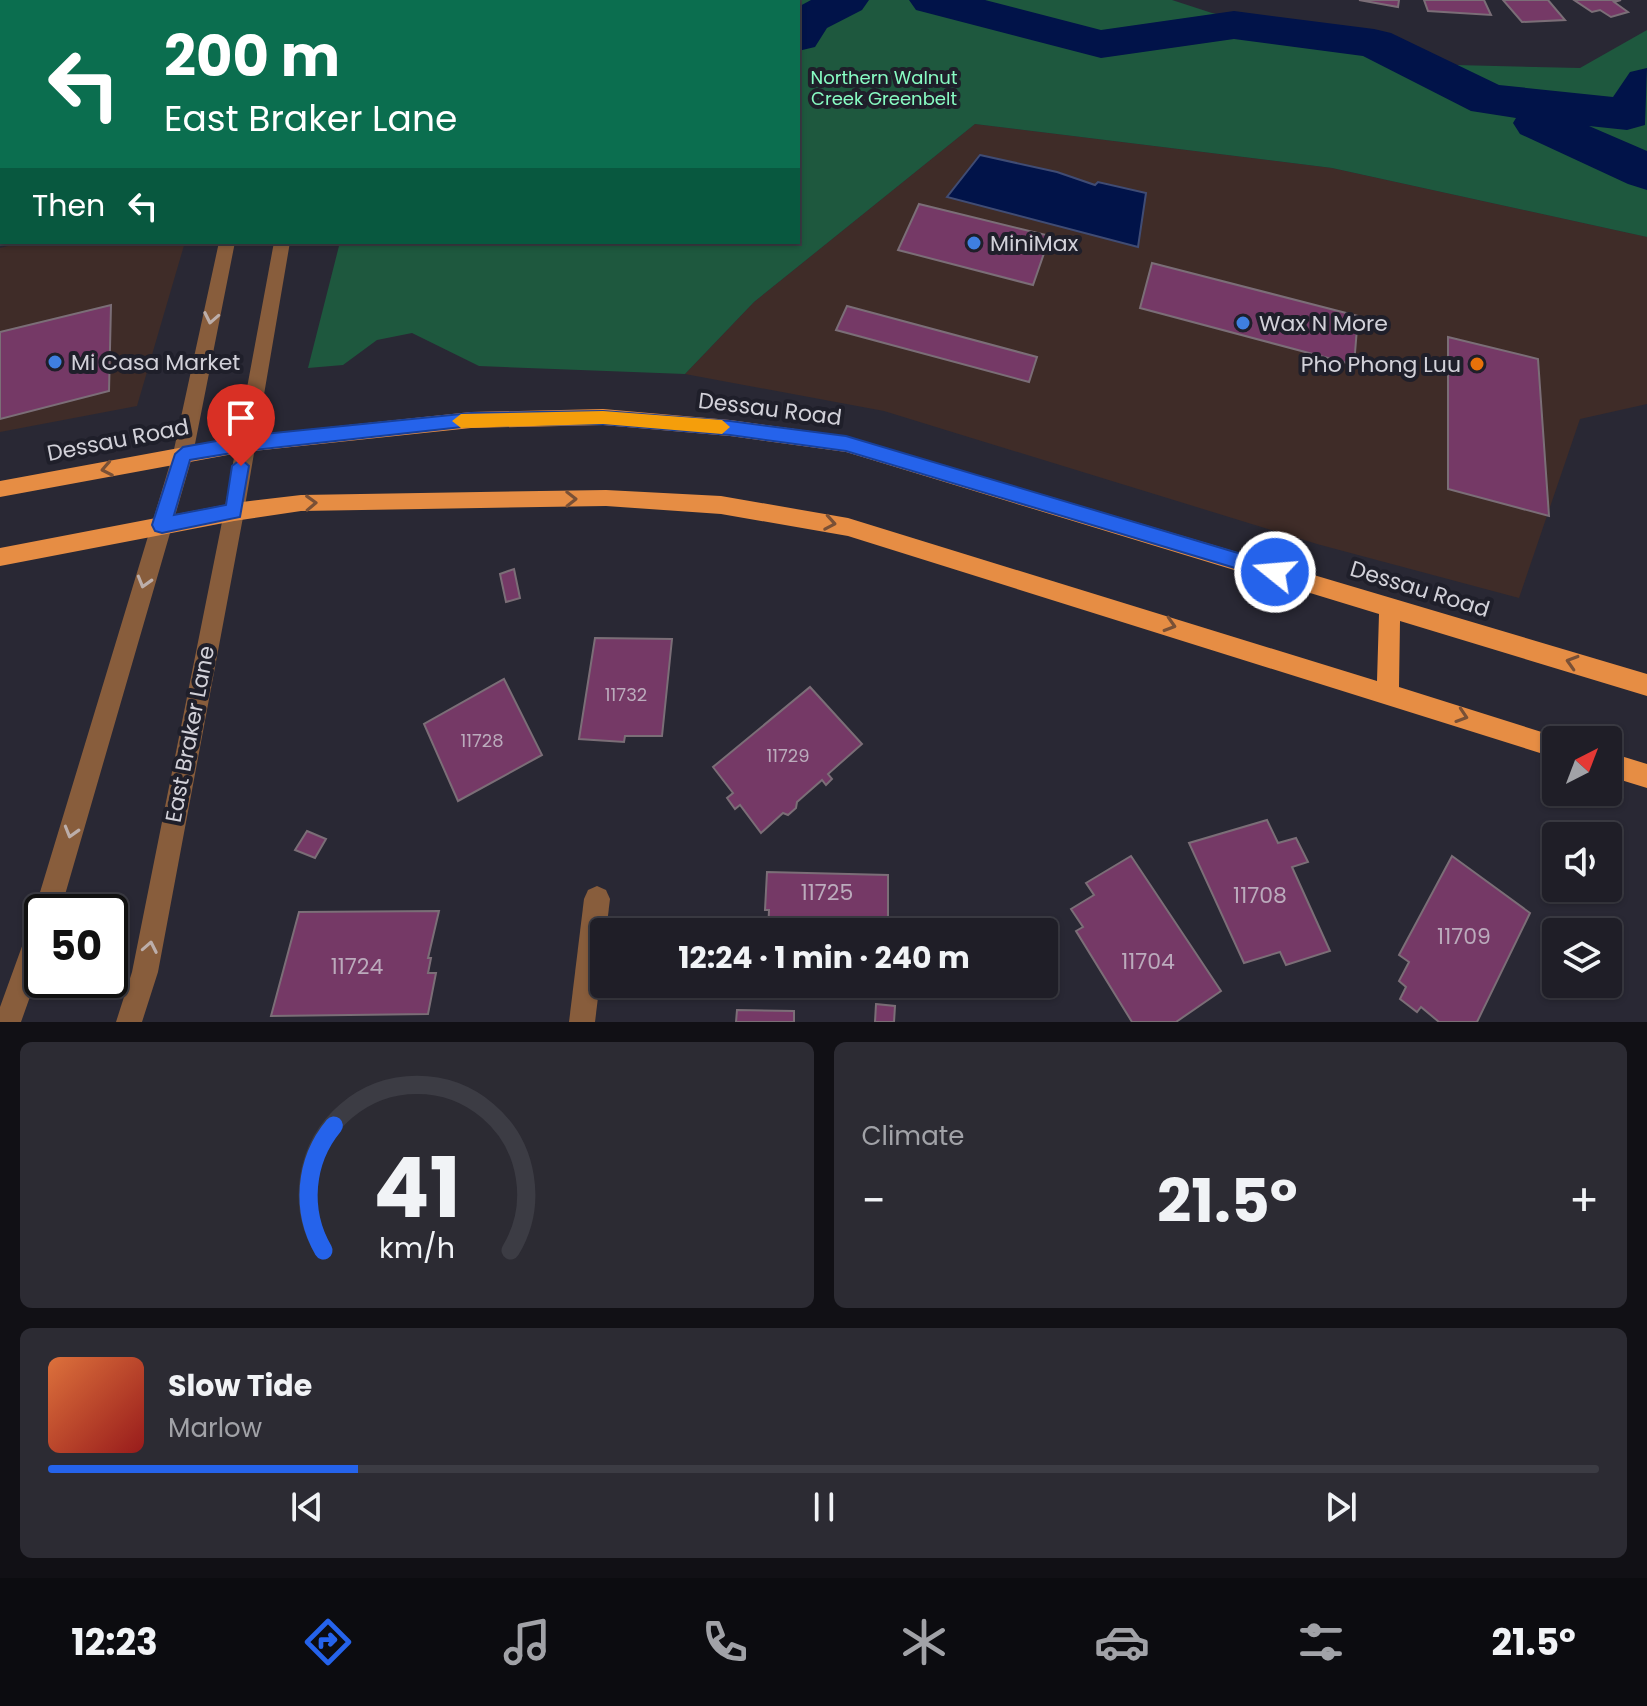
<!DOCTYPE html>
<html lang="en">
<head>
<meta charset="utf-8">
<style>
  body { margin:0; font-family:Poppins,sans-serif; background:#2c2b33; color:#f1f3f6; height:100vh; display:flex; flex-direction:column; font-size:30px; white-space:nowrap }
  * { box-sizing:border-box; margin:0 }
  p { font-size:26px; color:#a1a2a7 }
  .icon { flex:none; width:44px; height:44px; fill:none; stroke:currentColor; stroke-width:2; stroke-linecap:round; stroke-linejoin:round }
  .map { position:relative; height:1022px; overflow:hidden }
  .details { display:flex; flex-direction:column; gap:20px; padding:20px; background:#111015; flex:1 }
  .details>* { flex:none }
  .hud { position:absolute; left:0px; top:0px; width:800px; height:244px; box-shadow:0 2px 6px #0004,0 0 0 2px #3c3c44; background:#0b6e4f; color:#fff; overflow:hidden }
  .needle { width:52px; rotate:42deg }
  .controls { position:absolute; left:1542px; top:726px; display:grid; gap:16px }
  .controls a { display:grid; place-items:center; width:80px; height:80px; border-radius:8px; background:#1f1e27; box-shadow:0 2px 6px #0004,0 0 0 2px #3c3c44; font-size:40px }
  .speed { position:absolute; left:24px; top:894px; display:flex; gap:16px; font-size:40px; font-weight:700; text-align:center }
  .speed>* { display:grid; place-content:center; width:104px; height:104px; border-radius:50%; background:#1f1e27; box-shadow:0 2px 6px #0004,0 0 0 2px #3c3c44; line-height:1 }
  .speed .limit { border:4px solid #111; border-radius:12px; background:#fff; color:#111 }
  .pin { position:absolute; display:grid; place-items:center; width:68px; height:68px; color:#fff; margin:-82px -34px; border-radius:50% 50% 50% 0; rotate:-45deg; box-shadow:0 0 8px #0007 }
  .pin .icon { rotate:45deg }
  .me { position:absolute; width:88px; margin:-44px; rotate:287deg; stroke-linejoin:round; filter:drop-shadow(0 0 6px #0008) }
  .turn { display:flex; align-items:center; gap:28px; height:168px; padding:0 32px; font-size:36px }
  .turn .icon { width:104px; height:104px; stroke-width:2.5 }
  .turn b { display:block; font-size:56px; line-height:68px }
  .then { display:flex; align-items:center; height:76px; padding:0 32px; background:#0003; gap:16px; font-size:30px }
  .big { font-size:60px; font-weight:700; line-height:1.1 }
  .details .card { flex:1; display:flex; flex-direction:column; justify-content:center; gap:12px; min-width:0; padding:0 28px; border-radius:12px; background:#2c2b33 }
  .details .dial { align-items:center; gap:0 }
  .dial svg { height:208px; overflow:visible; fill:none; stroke:#3c3c44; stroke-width:7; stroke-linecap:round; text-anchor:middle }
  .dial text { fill:#f1f3f6; stroke:none }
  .song { display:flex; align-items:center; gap:24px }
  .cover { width:96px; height:96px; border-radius:12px; background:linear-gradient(135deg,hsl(20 70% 55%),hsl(0 70% 35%)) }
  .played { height:8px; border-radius:4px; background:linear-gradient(90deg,#2563eb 20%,#3c3c44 20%) }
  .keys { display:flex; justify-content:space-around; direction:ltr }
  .heat { display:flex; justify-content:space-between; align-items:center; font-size:44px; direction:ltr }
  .details .tiles { flex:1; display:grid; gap:20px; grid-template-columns:1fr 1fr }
  .card:last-child { grid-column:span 2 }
  .trip { position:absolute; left:590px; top:918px; width:468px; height:80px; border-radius:8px; background:#1f1e27; box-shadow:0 2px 6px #0004,0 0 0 2px #3c3c44; font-weight:700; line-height:80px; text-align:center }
  .tabs { display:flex; height:128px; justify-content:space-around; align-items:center; background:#0c0c10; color:#a1a2a7 }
  .tabs .icon { width:56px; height:56px }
  .tabs .active { color:#2563eb }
  .tabs b { font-size:36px; color:#f1f3f6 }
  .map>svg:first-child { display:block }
  .commercial { fill:#3f2c28 }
  .green { fill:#1e583e }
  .water { fill:#011349; stroke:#404c74; stroke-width:2 }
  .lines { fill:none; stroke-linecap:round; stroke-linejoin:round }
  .river { fill:#011349; fill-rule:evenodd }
  .building { fill:#753966; stroke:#7b6e77; stroke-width:2 }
  .minor { fill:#885d3c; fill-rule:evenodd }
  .major { fill:#e68d44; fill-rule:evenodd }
  .oneway { stroke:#bcaeaa }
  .oneway2 { stroke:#795036 }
  .route { fill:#2563eb; stroke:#184099; stroke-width:2 }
  .slow { fill:#f59e0b }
  .shop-dot { fill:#3f7fe0; stroke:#1f1f2a; stroke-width:3 }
  .food-dot { fill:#e8710a; stroke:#1f1f2a; stroke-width:3 }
  .labels { text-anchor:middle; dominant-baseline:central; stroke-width:8; stroke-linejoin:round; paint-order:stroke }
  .far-park-label { font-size:18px; fill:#88fcc3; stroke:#1f1f2a }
  .number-label { font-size:18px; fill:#bbabbc }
  .poi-label { font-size:22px; fill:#d2d1d9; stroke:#1f1f2a; text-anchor:start }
  .street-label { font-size:22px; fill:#d2d1d9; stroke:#1f1f2a }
  .near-number-label { font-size:22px; fill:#bbabbc }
</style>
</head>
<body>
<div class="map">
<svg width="1647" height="1022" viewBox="0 0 1647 1022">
  <rect width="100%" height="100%" fill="#292834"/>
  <!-- commercial -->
  <g class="commercial">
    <polygon points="975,124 1332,168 1647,237 1647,404 1580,419 1519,598 1317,544 884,411 685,374 754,302"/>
    <polygon points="23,242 185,242 137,406 0,432 0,248"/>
  </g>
  <!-- green -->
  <polygon class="green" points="777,0 1172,0 1212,13 1455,65 1580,68 1647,30 1647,237 1332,168 975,124 754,302 685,374 479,366 412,333 377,340 343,365 308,368 340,242 798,242 798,2 769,2"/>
  <!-- water -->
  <polygon class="water" points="980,155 1057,172 1095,185 1098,182 1146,193 1138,247 947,197"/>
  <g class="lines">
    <!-- river -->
    <g class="river">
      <polygon points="191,0 239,0 189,2"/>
      <polygon points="811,0 869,0 862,10 827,28 815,47 798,51 798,7"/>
      <polygon points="909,0 985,0 1101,30 1234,11 1374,29 1391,33 1499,85 1613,97 1630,72 1647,68 1645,125 1627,130 1589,126 1647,151 1647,190 1628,184 1520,134 1513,123 1516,118 1471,111 1363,56 1234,39 1101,58 916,10"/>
      <rect x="0" y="25" width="2" height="28"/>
    </g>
  </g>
  <!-- building -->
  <g class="building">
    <polygon points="1359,0 1399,0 1398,7"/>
    <polygon points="1424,0 1484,0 1491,15 1428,11"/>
    <polygon points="1503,0 1548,0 1565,20 1522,22"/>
    <polygon points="1574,0 1621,0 1614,2 1628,12 1611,17 1600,10 1592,12"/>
    <polygon points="919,204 1050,236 1033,285 898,250"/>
    <polygon points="1152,263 1358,316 1354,365 1140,308"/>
    <polygon points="111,305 109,391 0,419 0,332"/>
    <polygon points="847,306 1037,357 1029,382 836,330"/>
    <polygon points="1448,337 1538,359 1549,516 1448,489"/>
    <polygon points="514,569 520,598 506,602 500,574"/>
    <polygon points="595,638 672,639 662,736 625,736 624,742 579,739"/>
    <polygon points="504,679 542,755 458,801 424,724"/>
    <polygon points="810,687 862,744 828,774 832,779 826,785 822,780 797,802 796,808 788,815 783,813 761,833 740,805 735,809 727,798 733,793 713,767"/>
    <polygon points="1267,820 1278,843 1296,838 1308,862 1292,867 1330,951 1286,965 1280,952 1244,963 1189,843"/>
    <polygon points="307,831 326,839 315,858 295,850"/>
    <polygon points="1131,856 1221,991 1176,1022 1132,1022 1076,931 1083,927 1071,909 1094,895 1086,883"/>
    <polygon points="1452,856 1530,913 1477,1022 1439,1022 1421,1007 1417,1012 1400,999 1406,987 1399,981 1409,962 1399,955"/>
    <polygon points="767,872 888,875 888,932 768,932 769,910 765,910"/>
    <polygon points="439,911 428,958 431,958 428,973 436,973 428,1014 271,1016 299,912"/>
    <polygon points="876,1004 895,1006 894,1022 875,1022"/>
    <polygon points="737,1010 794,1011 794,1022 736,1022"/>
  </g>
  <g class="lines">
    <!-- minor -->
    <g class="minor">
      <polygon points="375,0 389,0 373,2"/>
      <polygon points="219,242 235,242 193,454 60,912 42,912 42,963 21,1022 0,1022 0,1007 29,927 36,917 34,912 173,454"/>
      <polygon points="274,242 290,242 244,512 158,972 142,1022 116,1022 132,972 224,512"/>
      <polygon points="597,886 606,890 610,899 595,1022 569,1022 584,899 588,890"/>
    </g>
    <!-- major -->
    <g class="major">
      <polygon points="603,409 730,420 846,436 1647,674 1647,696 1400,621 1399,687 1564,739 1556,740 1556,758 848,536 721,514 606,506 301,511 234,521 0,566 0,548 234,503 301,495 606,490 721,496 848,518 1377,681 1379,614 846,452 730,436 603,425 471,428 244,452 0,497 0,481 244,436 471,412"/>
      <polygon points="1608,752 1647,764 1647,788 1608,776"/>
    </g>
  </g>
  <!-- one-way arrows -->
  <defs><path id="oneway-chevron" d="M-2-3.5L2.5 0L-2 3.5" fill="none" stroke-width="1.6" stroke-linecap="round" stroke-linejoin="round" transform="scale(2)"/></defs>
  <g class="oneway">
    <use href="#oneway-chevron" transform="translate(211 318) rotate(101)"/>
    <use href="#oneway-chevron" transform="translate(144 582) rotate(106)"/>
    <use href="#oneway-chevron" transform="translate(71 832) rotate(106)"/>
    <use href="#oneway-chevron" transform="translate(150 947) rotate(-79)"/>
  </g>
  <g class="oneway2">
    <use href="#oneway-chevron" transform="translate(107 469) rotate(169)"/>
    <use href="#oneway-chevron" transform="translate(571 499) rotate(-1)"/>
    <use href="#oneway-chevron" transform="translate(311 503) rotate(-2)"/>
    <use href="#oneway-chevron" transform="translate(830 523) rotate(10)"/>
    <use href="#oneway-chevron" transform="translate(1170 625) rotate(17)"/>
    <use href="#oneway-chevron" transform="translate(1572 662) rotate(-163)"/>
    <use href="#oneway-chevron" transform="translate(1462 716) rotate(18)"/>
  </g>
  <!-- route -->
  <polygon class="route" points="603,411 730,421 846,436 1275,564 1281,566 1284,572 1281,578 1275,580 846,451 730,435 603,424 471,426 244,451 190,460 174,515 226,505 232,466 241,459 249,466 240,517 162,533 155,531 152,525 175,454 183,447 244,436 471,413"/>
  <!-- slow -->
  <polygon class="slow" points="603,411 722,420 730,427 722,434 603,424 461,428 452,421 461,414"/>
  <!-- markers -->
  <g class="shop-dot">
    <circle cx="974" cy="243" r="8"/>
    <circle cx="1243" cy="323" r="8"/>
    <circle cx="55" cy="362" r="8"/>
  </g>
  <circle class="food-dot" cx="1477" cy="364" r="8"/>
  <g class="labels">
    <!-- far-park labels -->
    <g class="far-park-label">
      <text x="884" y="77">Northern Walnut<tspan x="884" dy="21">Creek Greenbelt</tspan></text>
    </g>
    <!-- number labels -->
    <g class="number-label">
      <text x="626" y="694">11732</text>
      <text x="482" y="740">11728</text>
      <text x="788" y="755">11729</text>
    </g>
    <!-- poi labels -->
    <g class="poi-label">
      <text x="990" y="243">MiniMax</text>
      <text x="1259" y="323">Wax N More</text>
      <text x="71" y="362">Mi Casa Market</text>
      <text x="1461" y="364" text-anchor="end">Pho Phong Luu</text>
    </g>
    <!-- street labels -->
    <g class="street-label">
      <text transform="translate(770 409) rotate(7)">Dessau Road</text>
      <text transform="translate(118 440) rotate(-11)">Dessau Road</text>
      <text transform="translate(1420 589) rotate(17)">Dessau Road</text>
      <text transform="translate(190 734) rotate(-79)">East Braker Lane</text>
    </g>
    <!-- near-number labels -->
    <g class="near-number-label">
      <text x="827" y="892">11725</text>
      <text x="1260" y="895">11708</text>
      <text x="1464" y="936">11709</text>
      <text x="1148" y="961">11704</text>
      <text x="357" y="966">11724</text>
    </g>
  </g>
</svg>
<div class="controls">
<a><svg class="needle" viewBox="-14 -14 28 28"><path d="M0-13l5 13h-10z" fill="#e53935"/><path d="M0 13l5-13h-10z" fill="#a1a2a7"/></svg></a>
<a><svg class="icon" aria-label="sound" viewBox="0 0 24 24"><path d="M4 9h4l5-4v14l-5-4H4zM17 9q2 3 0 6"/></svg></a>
<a><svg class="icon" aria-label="layers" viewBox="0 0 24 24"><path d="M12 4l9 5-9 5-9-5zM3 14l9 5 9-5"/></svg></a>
</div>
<div class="speed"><div class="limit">50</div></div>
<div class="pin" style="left:241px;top:466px;background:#d93025"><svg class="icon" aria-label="arrive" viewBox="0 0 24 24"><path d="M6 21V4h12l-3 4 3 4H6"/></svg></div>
<svg class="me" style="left:1275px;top:572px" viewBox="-20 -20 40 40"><circle r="17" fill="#2563eb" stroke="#fff" stroke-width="3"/><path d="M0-11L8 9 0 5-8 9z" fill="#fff"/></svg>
<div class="trip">12:24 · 1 min · 240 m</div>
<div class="hud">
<div class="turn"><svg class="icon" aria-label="left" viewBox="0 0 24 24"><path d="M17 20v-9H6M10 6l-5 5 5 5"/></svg><div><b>200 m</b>East Braker Lane</div></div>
<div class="then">Then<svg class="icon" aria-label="left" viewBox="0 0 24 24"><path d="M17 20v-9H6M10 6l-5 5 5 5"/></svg></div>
</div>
</div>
<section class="details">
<div class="tiles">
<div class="card dial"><svg viewBox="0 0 100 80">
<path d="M14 69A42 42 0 1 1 86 69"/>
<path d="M14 69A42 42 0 0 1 18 21" stroke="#2563eb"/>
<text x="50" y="56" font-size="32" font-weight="700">41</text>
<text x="50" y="72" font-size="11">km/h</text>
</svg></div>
<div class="card"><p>Climate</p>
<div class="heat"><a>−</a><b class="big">21.5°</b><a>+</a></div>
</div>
<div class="card">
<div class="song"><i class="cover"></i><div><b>Slow Tide</b><p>Marlow</p></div></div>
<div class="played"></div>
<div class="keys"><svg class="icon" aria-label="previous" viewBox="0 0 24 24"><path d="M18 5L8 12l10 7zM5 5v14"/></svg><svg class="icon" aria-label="pause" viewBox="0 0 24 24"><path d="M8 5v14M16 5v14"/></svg><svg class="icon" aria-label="next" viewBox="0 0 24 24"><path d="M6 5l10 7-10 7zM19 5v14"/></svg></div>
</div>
</div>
</section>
<nav class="tabs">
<b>12:23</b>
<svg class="icon active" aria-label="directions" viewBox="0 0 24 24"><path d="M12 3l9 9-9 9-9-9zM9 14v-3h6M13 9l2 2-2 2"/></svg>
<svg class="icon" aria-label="music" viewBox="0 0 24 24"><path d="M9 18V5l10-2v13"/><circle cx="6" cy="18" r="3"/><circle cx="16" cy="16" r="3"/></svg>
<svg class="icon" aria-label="phone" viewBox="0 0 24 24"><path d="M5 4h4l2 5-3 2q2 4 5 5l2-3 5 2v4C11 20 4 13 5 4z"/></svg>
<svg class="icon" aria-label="climate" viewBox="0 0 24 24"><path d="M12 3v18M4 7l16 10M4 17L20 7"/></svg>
<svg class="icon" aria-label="car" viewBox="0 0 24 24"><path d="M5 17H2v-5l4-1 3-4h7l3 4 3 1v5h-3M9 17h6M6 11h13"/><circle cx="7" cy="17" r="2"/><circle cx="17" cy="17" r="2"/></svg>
<svg class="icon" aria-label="filters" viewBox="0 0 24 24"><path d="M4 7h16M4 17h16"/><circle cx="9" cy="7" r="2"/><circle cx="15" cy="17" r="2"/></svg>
<b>21.5°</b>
</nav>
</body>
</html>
